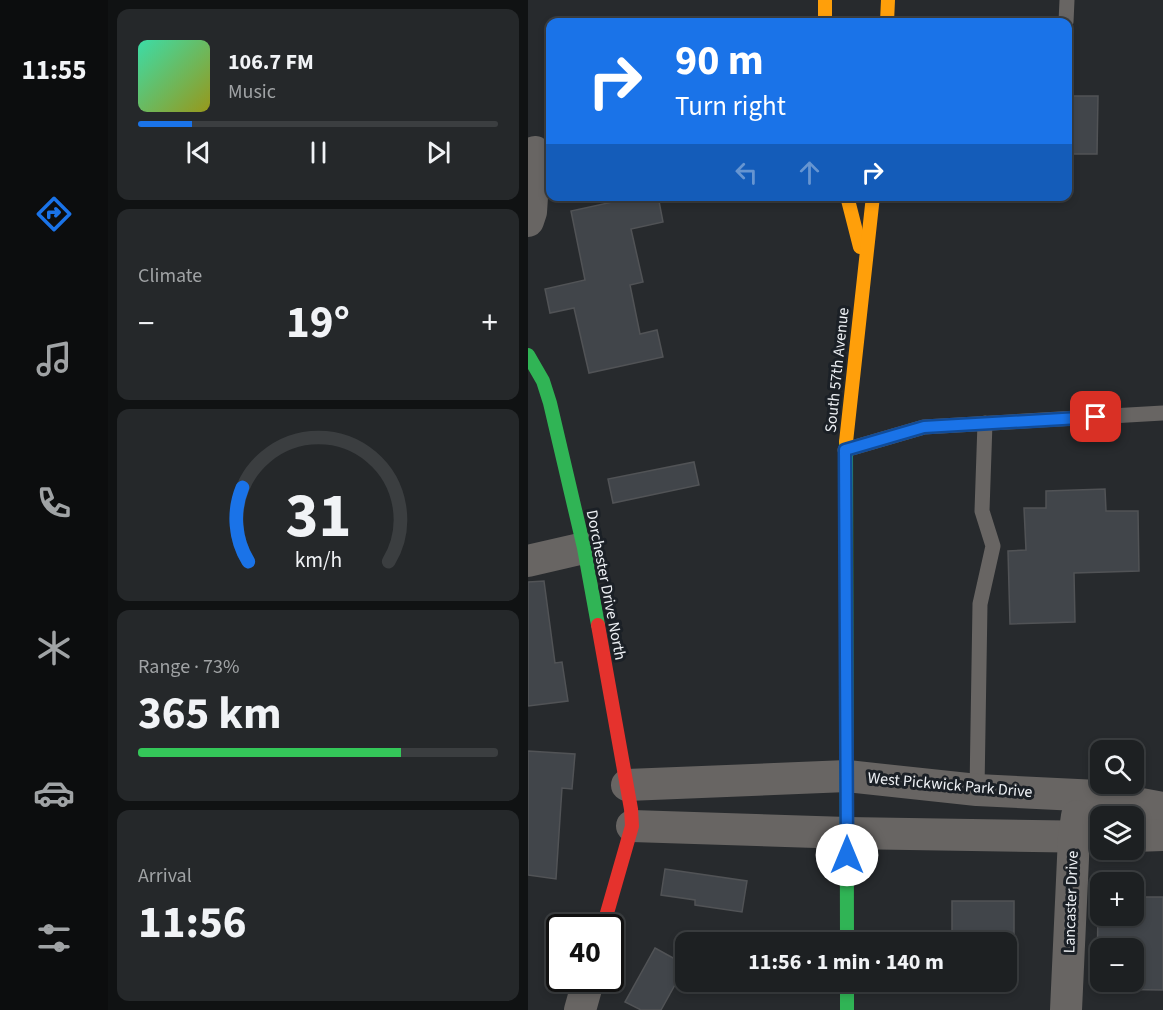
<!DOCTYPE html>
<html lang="en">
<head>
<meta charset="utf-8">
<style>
  body { margin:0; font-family:"Source Sans 3",sans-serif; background:#25282a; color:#f1f3f6; height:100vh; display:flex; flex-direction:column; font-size:22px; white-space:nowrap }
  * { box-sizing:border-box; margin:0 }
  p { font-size:20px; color:#a0a3a5 }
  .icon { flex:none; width:33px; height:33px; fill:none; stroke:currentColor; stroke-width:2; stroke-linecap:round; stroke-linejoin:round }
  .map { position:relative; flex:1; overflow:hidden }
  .details { display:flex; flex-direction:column; gap:9px; padding:9px; background:#101213; width:420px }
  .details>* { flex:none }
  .guide { position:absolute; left:18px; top:18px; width:526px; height:183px; border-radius:12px; box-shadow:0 3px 9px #0003,0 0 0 2px #3b3e40; background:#1a73e8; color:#fff; overflow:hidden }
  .fabs { position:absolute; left:562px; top:740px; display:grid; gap:12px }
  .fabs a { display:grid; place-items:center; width:54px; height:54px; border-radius:12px; background:#1d2022; box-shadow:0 3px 9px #0003,0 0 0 2px #3b3e40; font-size:30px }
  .speed { position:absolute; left:18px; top:914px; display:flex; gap:12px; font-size:30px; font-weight:700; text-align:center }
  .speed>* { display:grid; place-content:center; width:78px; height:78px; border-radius:50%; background:#1d2022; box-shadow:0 3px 9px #0003,0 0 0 2px #3b3e40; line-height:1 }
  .speed .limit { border:3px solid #111; border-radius:9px; background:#fff; color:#111 }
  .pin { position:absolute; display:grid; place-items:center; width:51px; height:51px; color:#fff; margin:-26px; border-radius:12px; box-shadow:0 3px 9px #0006 }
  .me { position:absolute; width:66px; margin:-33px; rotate:0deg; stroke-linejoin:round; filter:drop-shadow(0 0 4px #0008) }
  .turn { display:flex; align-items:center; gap:21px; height:126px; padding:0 30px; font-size:27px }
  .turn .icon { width:78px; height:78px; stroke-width:2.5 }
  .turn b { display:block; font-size:42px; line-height:51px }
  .lanes { display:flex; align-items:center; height:57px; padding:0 30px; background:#0003; justify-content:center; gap:30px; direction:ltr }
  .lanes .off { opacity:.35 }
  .big { font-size:45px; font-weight:700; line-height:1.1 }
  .details .card { flex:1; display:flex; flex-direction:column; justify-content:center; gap:9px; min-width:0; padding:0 21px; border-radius:12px; background:#25282a }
  .details .dial { align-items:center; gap:0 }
  .dial svg { height:156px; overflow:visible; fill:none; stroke:#3b3e40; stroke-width:7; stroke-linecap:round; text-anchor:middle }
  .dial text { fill:#f1f3f6; stroke:none }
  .song { display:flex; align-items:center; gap:18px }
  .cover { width:72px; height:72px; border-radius:9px; background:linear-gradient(135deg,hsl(160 70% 55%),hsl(60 70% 35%)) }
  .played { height:6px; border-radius:3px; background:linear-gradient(90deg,#1a73e8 15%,#3b3e40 15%) }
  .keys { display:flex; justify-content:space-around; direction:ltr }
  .heat { display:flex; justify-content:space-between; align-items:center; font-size:33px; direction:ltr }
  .charge { height:9px; border-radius:4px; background:linear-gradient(90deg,#34c759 73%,#3b3e40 0) }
  .trip { position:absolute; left:147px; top:932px; width:342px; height:60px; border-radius:12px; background:#1d2022; box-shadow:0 3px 9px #0003,0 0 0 2px #3b3e40; font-weight:700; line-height:60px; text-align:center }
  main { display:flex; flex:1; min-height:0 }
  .menu { display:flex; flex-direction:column; width:108px; justify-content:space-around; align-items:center; background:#0c0d0e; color:#a0a3a5 }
  .menu .icon { width:42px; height:42px }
  .menu .current { color:#1a73e8 }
  .menu b { font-size:27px; color:#f1f3f6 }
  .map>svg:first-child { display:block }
  .building { fill:#41454a; stroke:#515356; stroke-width:1.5; fill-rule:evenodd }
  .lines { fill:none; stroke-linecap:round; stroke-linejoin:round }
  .lane { stroke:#686563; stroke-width:15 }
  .street { stroke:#686563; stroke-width:32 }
  .fast { stroke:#30b455; stroke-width:14 }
  .slow { stroke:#ff9f0a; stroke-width:14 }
  .jam { stroke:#e5322d; stroke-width:14 }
  .route-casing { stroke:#114b97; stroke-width:15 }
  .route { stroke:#1a73e8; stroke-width:10 }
  .labels { text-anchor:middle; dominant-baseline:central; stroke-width:6; stroke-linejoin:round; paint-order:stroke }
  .street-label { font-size:16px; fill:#eef1f5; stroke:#1b2026 }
</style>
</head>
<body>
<main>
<nav class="menu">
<b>11:55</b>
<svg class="icon current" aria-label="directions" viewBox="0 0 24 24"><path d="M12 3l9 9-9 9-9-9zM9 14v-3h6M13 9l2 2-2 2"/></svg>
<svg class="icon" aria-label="music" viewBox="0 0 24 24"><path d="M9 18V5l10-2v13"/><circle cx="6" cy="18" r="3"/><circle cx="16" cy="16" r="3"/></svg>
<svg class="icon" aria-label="phone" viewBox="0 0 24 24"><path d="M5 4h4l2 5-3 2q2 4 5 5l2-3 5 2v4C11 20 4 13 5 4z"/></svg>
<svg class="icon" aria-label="climate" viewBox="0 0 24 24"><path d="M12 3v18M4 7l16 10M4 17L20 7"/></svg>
<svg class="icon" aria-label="car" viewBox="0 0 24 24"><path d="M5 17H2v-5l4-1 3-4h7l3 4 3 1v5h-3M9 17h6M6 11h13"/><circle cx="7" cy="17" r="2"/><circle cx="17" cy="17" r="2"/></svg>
<svg class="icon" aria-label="filters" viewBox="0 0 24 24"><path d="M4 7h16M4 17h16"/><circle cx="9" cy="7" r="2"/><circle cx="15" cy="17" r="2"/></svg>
</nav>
<section class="details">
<div class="card">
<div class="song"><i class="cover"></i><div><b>106.7 FM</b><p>Music</p></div></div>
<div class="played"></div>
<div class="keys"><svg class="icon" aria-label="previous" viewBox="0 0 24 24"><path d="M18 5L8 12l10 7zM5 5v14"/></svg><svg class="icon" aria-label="pause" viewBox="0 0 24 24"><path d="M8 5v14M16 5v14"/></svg><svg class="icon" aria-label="next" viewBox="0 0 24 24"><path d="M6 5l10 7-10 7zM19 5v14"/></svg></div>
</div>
<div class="card"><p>Climate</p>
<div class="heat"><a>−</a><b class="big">19°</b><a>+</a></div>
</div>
<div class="card dial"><svg viewBox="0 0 100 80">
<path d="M14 69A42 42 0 1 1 86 69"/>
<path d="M14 69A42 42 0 0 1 11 31" stroke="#1a73e8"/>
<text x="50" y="56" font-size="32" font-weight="700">31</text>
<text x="50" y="72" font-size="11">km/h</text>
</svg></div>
<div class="card"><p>Range · 73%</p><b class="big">365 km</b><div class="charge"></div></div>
<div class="card"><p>Arrival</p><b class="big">11:56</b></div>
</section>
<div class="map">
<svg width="635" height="1010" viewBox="0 0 635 1010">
  <rect width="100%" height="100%" fill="#272a2d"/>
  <!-- building -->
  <g class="building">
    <polygon points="540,96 570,96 569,154 540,154"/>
    <polygon points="112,196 130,196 135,222 103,229 115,282 102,285 112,334 129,330 135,357 61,373 46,308 22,313 17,289 57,280 43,211"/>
    <polygon points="166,462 171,485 85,503 80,479"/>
    <polygon points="577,489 578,511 610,511 611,571 546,573 547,622 482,624 480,551 498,550 496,508 518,508 518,491"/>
    <polygon points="16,581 27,663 34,662 40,701 0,706 0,582"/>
    <polygon points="0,751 47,754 44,789 34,788 28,879 0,875"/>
    <polygon points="137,869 219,881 214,912 167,905 167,900 133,895"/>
    <path d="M 606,897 L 635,897 L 635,990 L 569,989 L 570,903 L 573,903 L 573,915 L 606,915 ZM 573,948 L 606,948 L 606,981 L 573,981 Z"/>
    <rect x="424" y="901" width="62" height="35"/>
    <polygon points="127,948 158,965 133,1010 113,1010 97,1002"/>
  </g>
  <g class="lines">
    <!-- lane -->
    <g class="lane">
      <polyline points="538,22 539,0"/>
      <polyline points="317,450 396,427 635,413"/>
      <polyline points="449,790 452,604 465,546 454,511 457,423"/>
    </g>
    <!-- street -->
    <g class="street">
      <polyline points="0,221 3,212 7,152"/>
      <polyline points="0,561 56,548"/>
      <polyline points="99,785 319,776 449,790 570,796 635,808"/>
      <polyline points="104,826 319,833 573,837"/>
      <polyline points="606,836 635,835"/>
      <polyline points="52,1010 61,978"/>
      <polyline points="538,1010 546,837 549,816"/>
    </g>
    <!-- fast -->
    <g class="fast">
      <polyline points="0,355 15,381 22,403 56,548 70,625"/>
      <polyline points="318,442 319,942"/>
      <polyline points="319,981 319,1010"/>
    </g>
    <!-- slow -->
    <g class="slow">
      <polyline points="297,0 297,22"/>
      <polyline points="359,22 360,0"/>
      <polyline points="319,196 332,247"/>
      <polyline points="318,442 345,196"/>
    </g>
    <!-- jam -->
    <polyline class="jam" points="70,625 103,809 104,826 75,927"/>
  </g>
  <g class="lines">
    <defs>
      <polyline id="route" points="319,855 317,450 396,427 568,417"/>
    </defs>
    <!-- route casing -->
    <use href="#route" class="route-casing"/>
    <!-- route -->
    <use href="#route" class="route"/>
  </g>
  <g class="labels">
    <!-- street labels -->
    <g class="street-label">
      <text transform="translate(309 370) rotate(-84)">South 57th Avenue</text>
      <text transform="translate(78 585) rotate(79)">Dorchester Drive North</text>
      <text transform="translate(422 785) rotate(5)">West Pickwick Park Drive</text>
      <text transform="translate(543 902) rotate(-88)">Lancaster Drive</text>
    </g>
  </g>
</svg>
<div class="fabs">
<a><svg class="icon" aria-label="search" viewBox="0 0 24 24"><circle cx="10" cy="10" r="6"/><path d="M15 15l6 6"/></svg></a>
<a><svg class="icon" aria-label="layers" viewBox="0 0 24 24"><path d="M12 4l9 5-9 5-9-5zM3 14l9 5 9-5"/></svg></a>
<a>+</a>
<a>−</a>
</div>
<div class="speed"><div class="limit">40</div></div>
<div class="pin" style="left:568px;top:417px;background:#d93025"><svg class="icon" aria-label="arrive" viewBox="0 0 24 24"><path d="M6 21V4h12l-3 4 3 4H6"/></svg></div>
<svg class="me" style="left:319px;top:855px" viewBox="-20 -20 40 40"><circle r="19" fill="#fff"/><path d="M0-13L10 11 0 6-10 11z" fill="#1a73e8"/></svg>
<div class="trip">11:56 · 1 min · 140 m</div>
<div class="guide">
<div class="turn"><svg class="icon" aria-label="right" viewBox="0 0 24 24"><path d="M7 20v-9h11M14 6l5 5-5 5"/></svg><div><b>90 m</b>Turn right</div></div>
<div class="lanes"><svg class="icon off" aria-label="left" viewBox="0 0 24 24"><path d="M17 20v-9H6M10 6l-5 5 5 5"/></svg><svg class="icon off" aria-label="ahead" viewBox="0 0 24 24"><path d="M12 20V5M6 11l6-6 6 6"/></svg><svg class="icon" aria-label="right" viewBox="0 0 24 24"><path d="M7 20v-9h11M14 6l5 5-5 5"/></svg></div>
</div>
</div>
</main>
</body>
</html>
